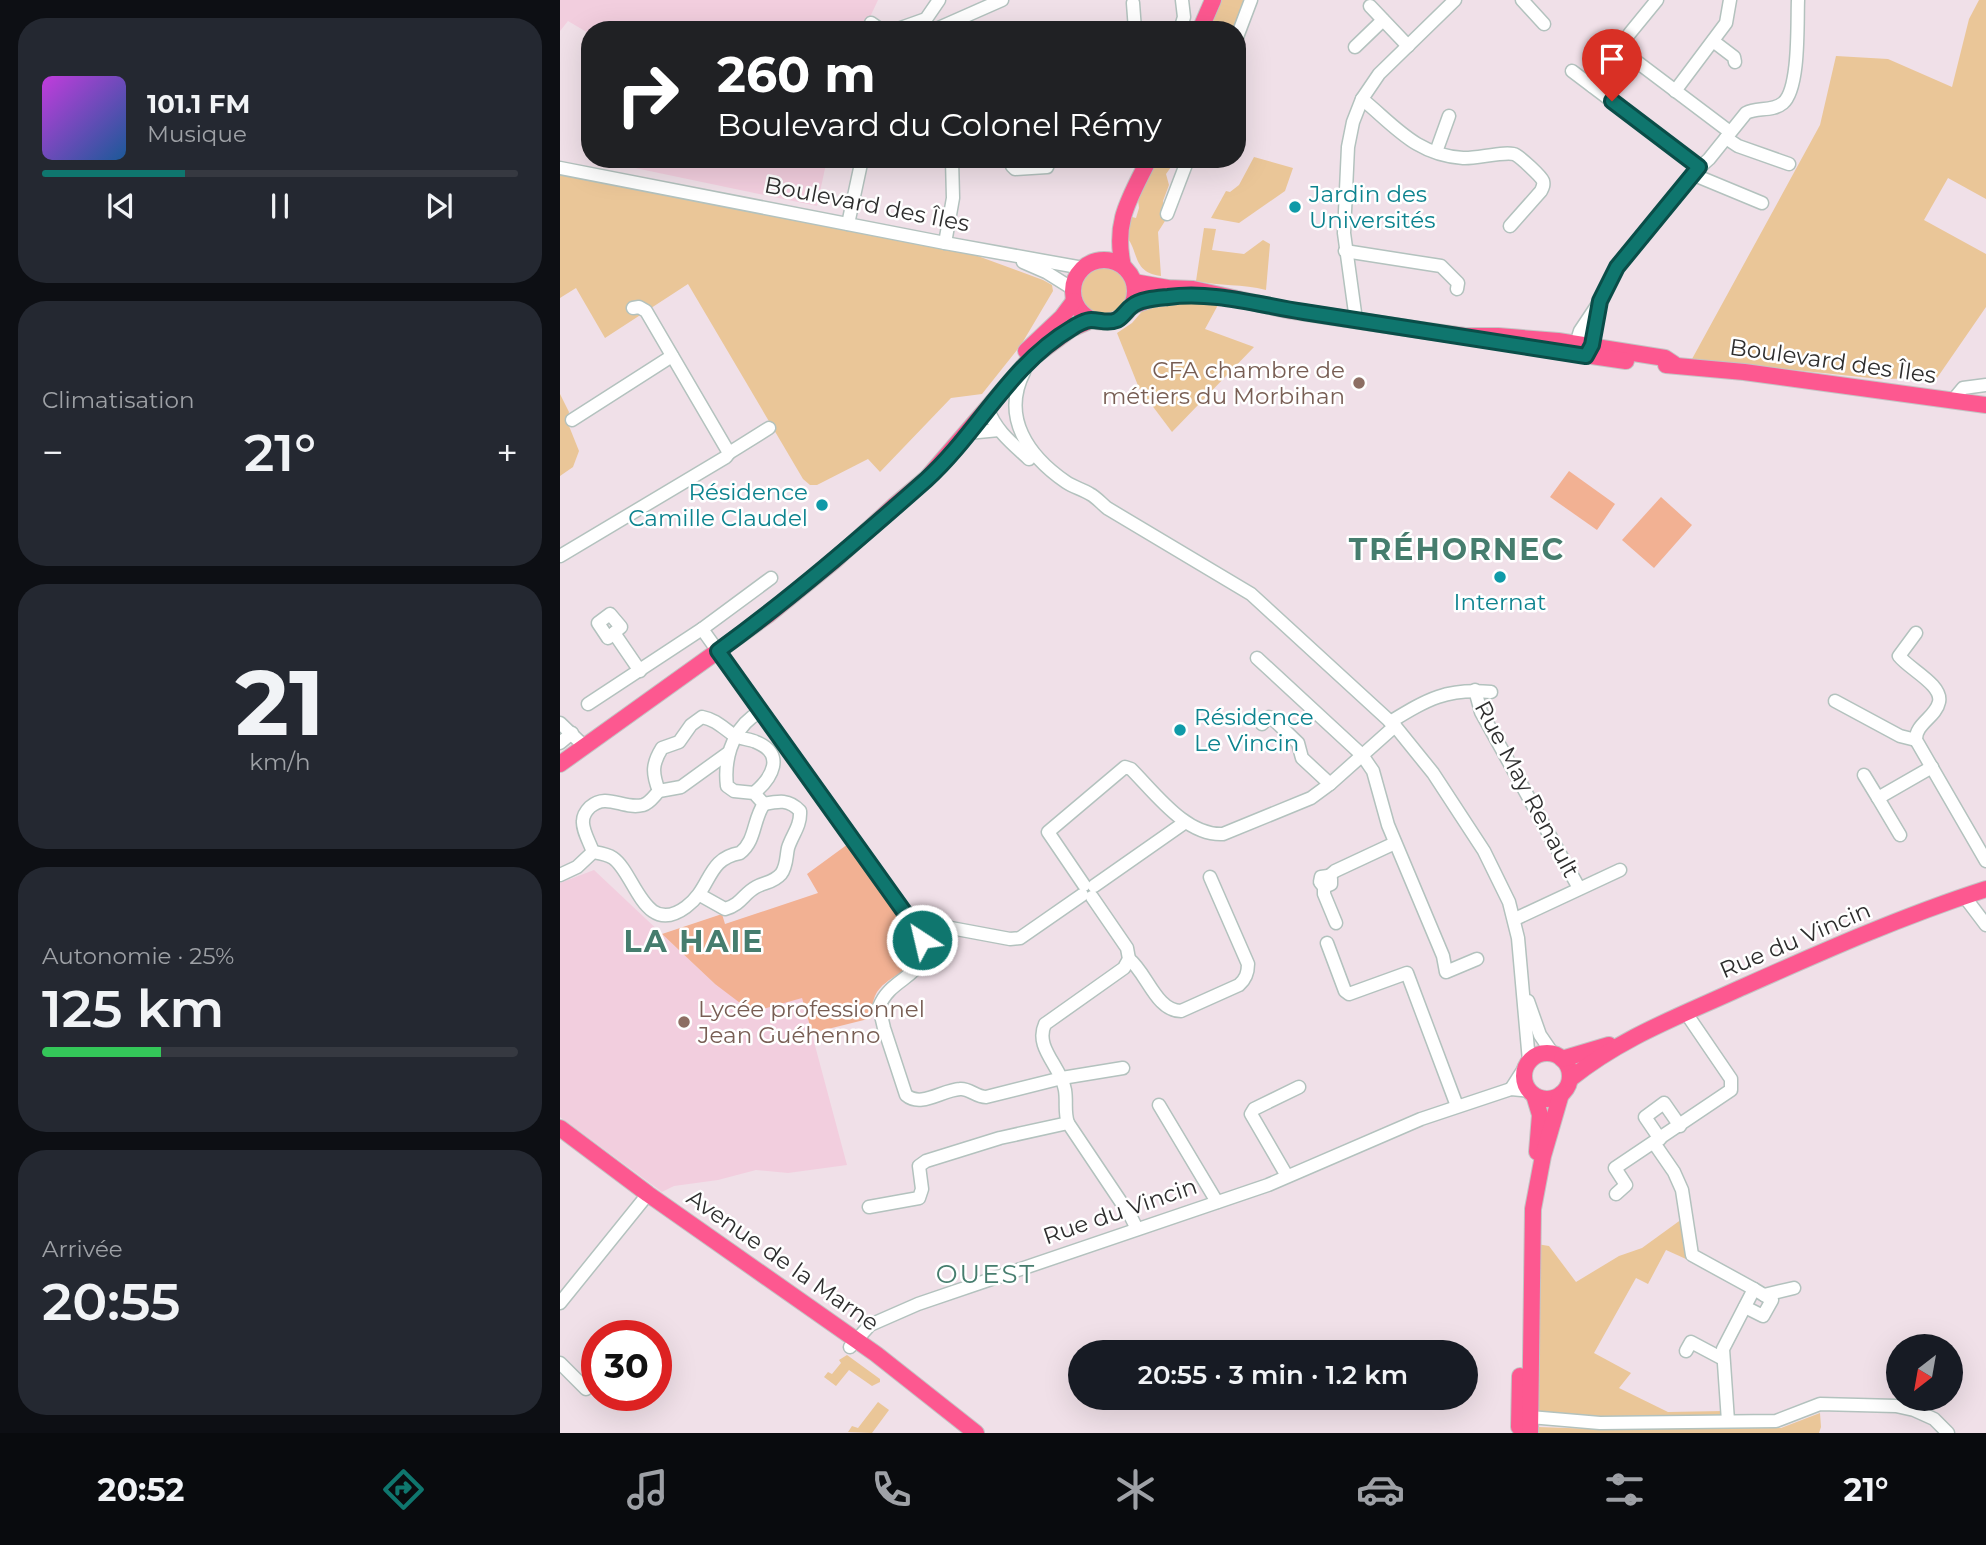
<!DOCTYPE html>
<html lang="fr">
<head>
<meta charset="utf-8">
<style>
  body { margin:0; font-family:Montserrat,sans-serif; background:#242831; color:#f1f3f6; height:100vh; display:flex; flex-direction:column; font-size:26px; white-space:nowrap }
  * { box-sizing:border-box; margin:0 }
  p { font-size:23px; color:#9ea1a6 }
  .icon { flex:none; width:38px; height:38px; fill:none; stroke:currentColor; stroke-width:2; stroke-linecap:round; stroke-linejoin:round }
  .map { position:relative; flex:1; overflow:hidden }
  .sheet { display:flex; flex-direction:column; gap:18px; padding:18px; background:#0d0f14; width:560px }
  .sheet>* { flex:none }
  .hud { position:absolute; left:21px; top:21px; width:665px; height:147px; border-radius:28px; box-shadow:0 7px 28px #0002; background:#202124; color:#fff; overflow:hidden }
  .needle { width:46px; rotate:211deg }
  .buttons { position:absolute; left:1326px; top:1334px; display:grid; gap:14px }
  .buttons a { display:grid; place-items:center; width:77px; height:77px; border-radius:50%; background:#171b24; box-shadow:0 7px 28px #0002; font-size:35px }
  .speed { position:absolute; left:21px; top:1320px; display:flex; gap:14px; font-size:35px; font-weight:700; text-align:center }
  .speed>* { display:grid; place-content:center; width:91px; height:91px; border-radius:50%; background:#171b24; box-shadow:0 7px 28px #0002; line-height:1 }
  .speed .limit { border:10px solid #d22; background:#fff; color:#111 }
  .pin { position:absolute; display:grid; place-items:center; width:60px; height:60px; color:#fff; margin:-72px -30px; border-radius:50% 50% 50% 0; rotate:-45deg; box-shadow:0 0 7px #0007 }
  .pin .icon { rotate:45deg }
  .me { position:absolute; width:77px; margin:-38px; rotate:325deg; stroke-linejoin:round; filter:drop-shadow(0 0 5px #0008) }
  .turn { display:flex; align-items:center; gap:24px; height:147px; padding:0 21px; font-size:32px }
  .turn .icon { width:91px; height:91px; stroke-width:2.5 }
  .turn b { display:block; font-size:49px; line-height:60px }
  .big { font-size:52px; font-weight:600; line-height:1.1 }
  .sheet .tile { flex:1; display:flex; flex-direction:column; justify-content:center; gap:10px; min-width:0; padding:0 24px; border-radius:28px; background:#242831 }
  .sheet .dial { align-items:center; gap:0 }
  .dial b { font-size:91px; line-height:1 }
  .song { display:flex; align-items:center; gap:21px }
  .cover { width:84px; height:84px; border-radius:10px; background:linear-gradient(135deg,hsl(290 70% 55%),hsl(210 70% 35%)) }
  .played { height:7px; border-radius:4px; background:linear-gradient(90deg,#0f766e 30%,#363941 30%) }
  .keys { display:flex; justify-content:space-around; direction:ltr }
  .heat { display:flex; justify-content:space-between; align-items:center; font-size:38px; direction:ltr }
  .charge { height:10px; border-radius:5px; background:linear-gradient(90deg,#34c759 25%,#363941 0) }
  .trip { position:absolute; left:508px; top:1340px; width:410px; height:70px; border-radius:35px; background:#171b24; box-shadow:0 7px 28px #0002; font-weight:600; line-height:70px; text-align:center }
  .dock { display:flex; height:112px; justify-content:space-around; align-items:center; background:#090b0e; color:#9ea1a6 }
  .dock .icon { width:49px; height:49px }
  .dock .on { color:#0f766e }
  .dock b { font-size:32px; color:#f1f3f6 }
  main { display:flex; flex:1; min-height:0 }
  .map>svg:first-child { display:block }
  .education { fill:#f2cede }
  .green { fill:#eac698 }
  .pitch { fill:#f2b193 }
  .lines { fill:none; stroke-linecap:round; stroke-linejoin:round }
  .minor-casing { stroke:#b3c2be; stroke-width:15 }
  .major-casing { stroke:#c4c4c4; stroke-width:18 }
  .minor { stroke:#fff; stroke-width:12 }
  .major { stroke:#fd5890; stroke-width:16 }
  .route-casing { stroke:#0a4d48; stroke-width:18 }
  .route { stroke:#0f766e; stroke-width:12 }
  .culture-dot { fill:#0f9aa8; stroke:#fff; stroke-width:2.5 }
  .education-dot { fill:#8d6e63; stroke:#fff; stroke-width:2.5 }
  .labels { text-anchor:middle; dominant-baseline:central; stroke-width:5; stroke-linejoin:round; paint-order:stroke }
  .culture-label { font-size:23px; fill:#0d838f; stroke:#fff; text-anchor:start }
  .street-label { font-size:23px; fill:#2e2e2e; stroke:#fff }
  .education-label { font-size:23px; fill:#785e54; stroke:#fff; text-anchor:end }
  .quarter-label { font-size:26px; letter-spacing:2px; fill:#467d6e; stroke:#fff }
  .district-label { font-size:30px; font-weight:bold; letter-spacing:2px; fill:#467d6e; stroke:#fff }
</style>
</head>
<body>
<main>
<section class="sheet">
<div class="tile">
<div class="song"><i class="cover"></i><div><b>101.1 FM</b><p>Musique</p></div></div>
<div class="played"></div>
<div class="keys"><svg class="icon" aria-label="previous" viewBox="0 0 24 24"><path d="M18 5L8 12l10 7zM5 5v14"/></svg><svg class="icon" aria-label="pause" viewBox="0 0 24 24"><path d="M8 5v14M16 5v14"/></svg><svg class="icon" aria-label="next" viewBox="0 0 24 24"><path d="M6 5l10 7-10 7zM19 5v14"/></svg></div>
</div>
<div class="tile"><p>Climatisation</p>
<div class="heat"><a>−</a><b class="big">21°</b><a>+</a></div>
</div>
<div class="tile dial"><b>21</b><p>km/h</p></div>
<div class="tile"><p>Autonomie · 25%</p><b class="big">125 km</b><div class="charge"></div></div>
<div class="tile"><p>Arrivée</p><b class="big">20:55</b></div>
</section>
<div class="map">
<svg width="1426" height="1433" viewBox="0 0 1426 1433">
  <rect width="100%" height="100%" fill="#f0e0e8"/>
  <!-- education -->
  <g class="education">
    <polygon points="0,0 318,0 304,30 30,30 30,34 8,21 0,31"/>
    <polygon points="79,159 267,159 257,206 75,168"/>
    <polygon points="34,870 155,984 242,997 287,1165 228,1173 196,1170 158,1180 114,1186 102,1192 0,1117 0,883"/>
  </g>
  <!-- green -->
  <g class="green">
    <polygon points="657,0 686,0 675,30 656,30 651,22"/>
    <polygon points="1419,0 1426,0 1426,199 1388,178 1364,220 1426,254 1426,307 1377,378 1320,379 1132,359 1260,125 1276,56 1328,59 1392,87 1409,19"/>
    <polygon points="694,157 733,168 725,191 679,223 651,218 666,191 670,192 679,185"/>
    <path d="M 593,159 L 623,159 L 620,166 L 611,167 L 606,174 L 609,185 L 603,201 L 605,221 L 598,232 L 601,276 C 571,272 580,251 565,235 L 572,217 L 576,218 L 579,208 L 577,192 Z"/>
    <polygon points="0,174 415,255 483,280 492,285 493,291 461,345 422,394 391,398 320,472 308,459 257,485 250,485 243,479 128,284 45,338 16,288 0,298"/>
    <path d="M 644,228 L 656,229 L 652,250 L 684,254 L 703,240 L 710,244 L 706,290 C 683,284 659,286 636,281 Z"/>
    <circle cx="543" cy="291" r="24"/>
    <polygon points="622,302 658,305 645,329 694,347 612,432 579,388 557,333 572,323 585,308"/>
    <polygon points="0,394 9,412 7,421 19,451 13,467 0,476"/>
    <polygon points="1122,1219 1126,1259 1106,1250 1088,1284 1076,1278 1034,1353 1071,1373 1059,1388 1108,1412 1164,1411 1156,1419 1036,1420 977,1412 977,1244 989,1246 1016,1282 1059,1256 1082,1248"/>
    <polygon points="287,1355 320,1379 320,1382 312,1386 289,1370 276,1386 264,1377 268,1372 272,1374 281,1363 279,1360"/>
    <polygon points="318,1402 329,1410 312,1433 288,1432 292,1426 298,1428"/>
    <polygon points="1260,1413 1261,1427 1259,1433 974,1433 975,1428 978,1427 1035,1429 1221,1428"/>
  </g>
  <!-- pitch -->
  <g class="pitch">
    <polygon points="1009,471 1055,504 1037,530 990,497"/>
    <polygon points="1101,497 1132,525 1094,568 1062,540"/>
    <path d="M 288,844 L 355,940 C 363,974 326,972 315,996 C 312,1003 312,1011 312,1018 L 252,1033 L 242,998 L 192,1012 L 155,984 L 102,934 L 162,914 L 165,924 L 258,893 L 247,874 Z"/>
  </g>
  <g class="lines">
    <defs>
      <g id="minor">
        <polyline points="962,0 984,24"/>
        <polyline points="573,3 575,30"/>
        <polyline points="810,6 848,46"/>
        <polyline points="311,23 321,30"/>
        <polyline points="335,30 366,19 379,0"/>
        <polyline points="374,30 442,0"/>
        <polyline points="620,30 624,17 622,0"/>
        <polyline points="677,37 691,0"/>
        <polyline points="1153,41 1174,57 1175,62"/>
        <polyline points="795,47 823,20"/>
        <polyline points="1060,49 1170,132"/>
        <polyline points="1012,71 1139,167"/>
        <polyline points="1032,86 1070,33 1097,0"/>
        <polyline points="1115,91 1166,23 1170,0"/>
        <path d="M 802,99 C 835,126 856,155 903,158 C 916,159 948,150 956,155 C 961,158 981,176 983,181 C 984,185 983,187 981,191 L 950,226"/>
        <polyline points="1166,138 1178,146 1229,164"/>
        <polyline points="876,152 889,116"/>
        <polyline points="452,159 452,166 455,169 487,167 490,159"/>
        <polyline points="0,168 385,243 523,268"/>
        <polyline points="1132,174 1202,203"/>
        <polyline points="607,214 628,159"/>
        <polyline points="288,224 302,159"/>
        <polyline points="385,243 393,198 392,159"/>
        <polyline points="785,251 881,266 898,283 897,289"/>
        <polyline points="463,262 486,272 513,289"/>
        <polyline points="796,320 784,233 788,147 793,122 802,99 819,74 895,0"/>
        <path d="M 1014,350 L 1020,331 L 1040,301 L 1057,267 L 1132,174 L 1149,159 L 1186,113 C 1197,107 1212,112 1223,103 C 1240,89 1237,22 1238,0"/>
        <polyline points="1027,354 1032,345 1039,308"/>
        <path d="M 464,372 C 441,417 468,456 506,482 C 513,487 522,489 530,494 C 536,497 541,503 547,508 L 691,594 L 835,726 L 873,773 L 924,851 L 949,902 L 958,938 L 969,1061"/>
        <polyline points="1393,400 1403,388 1426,385"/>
        <path d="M 428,409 C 435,430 453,444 469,459"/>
        <polyline points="12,420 112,356"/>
        <polyline points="408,433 439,430"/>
        <polyline points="169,453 209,428"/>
        <polyline points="0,556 166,457 169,453 86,311 79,307 73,308"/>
        <path d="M 211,578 L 142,629 L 360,934 C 373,979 332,973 319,1007 L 324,1028 L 346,1095 C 361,1108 382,1090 400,1089 C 409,1088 416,1097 426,1097 L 502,1078 L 563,1068"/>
        <polygon points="50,614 61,627 48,638 38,623"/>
        <polyline points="54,633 80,671"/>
        <path d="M 1356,633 L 1339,656 C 1349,669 1383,685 1379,702 C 1376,717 1355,724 1356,740 L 1426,861"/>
        <polyline points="697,658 802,755 813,771 828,825 883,956 886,972 917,959"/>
        <polyline points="915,690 921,712 1019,888"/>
        <polyline points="1275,701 1340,736 1356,740"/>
        <polyline points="28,704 142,629"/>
        <path d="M 830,722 C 868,699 886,688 931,692"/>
        <polyline points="0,723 24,746"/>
        <polyline points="702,724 709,717 712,718 738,743 742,758 770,784"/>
        <polyline points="0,743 12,733"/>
        <polyline points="1304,775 1318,798"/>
        <path d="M 99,791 C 92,773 92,764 102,748 L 119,742 L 131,725 L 142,717 C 157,720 163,728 175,736 C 181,739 190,739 196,742 C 226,754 212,778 194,793"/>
        <polyline points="1340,835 1318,798 1372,767"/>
        <path d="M 33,852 C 30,843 22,830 23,821 C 23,815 26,811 30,807 C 47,792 63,810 83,805 C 90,803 94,796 99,791 L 121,787 L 168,753"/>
        <path d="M 0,875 L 17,867 L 33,852 C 39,853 47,854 53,858 C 75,873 84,938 126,907 C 152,888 146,859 180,853 C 196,841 193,819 204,804 L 194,793 L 174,791 L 167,786 C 164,762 171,733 192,717 C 195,715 198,714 201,711"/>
        <polyline points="769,876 775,871 835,843"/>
        <path d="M 524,885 L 488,832 L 565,767 L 571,769 C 595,793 626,836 663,834 L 751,798 L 770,784 L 835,726"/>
        <polyline points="534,886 624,823"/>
        <polyline points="764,887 771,884 771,879 768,876 761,877 760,882 764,887 764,894 776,923"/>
        <path d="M 140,895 L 165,909 C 182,904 183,894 196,887 C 205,882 213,883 221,874 C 227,866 226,857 228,848 C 232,835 241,826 240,811 C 229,799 219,801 204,804"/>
        <polyline points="1404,896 1426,925"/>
        <polyline points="955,919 1060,870"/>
        <polyline points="360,934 391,928 450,939 460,938 522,895"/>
        <polyline points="767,943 785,991 789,994 847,973 897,1106"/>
        <path d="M 569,959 C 587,973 596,1011 621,1011 L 679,985 C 686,979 688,973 688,964 L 650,877"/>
        <polyline points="968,1001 980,1035 993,1054"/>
        <polyline points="951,1089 965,1067"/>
        <polyline points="599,1105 657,1202"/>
        <path d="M 508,1123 C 504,1112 507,1102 505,1090 C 501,1066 474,1048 485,1024 L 564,968 L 569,959 L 567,948 L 532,897"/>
        <polyline points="1100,1139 1085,1117 1104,1103 1120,1126"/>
        <polyline points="1094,1143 1114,1172 1122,1190 1132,1255 1194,1289 1163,1349 1168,1421"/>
        <polyline points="727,1176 691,1114 694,1109 739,1087"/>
        <polyline points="1056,1194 1066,1185 1055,1168 1171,1090 1171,1079 1126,1013"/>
        <polyline points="309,1207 359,1198 362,1189 359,1166 366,1161 440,1138 508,1123 571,1217 577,1229"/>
        <polyline points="1204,1295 1234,1288"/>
        <polyline points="0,1303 88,1194"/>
        <polyline points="1185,1307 1203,1316 1212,1300 1194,1289"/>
        <polyline points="290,1347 310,1325 358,1304 708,1185 861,1119 951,1089 970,1091"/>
        <polyline points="1126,1351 1131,1342 1163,1359"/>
        <polyline points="0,1363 26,1389"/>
        <polyline points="970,1417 1040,1423 1216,1421 1260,1404 1336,1406 1354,1410 1374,1419 1388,1433"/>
      </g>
      <g id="major">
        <polyline points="640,30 653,0"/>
        <circle cx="544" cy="291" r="31"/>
        <path d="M 563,266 C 553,221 570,198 589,159"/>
        <polyline points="574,282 608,288 633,289 727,310 867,331 905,336 938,336 998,341 1105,358 1114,364"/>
        <polyline points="572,306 592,299 617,296"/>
        <polyline points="977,348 1066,361"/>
        <polyline points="466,351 502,317 514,301"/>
        <polyline points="1106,365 1184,372 1426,405"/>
        <polyline points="0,764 208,615 273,562 335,505 367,478 468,361 511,329 532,320"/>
        <circle cx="987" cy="1076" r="23"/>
        <polyline points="1002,1059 1049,1045"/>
        <path d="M 1010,1079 C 1061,1038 1115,1018 1174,991 C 1257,954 1339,917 1426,889"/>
        <polyline points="974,1095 980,1115 977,1152"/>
        <polyline points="0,1128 88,1194 316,1354 416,1433"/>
        <polyline points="959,1427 960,1376"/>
        <polyline points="970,1433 973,1209 983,1156 1001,1094"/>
      </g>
    </defs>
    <!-- minor casing -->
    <use href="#minor" class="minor-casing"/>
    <!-- major casing -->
    <use href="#major" class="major-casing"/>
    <!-- minor -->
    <use href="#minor" class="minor"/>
    <!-- major -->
    <use href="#major" class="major"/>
  </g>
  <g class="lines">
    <defs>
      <path id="route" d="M 362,940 L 360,934 L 158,651 C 231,598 298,540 366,480 C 418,433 449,365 512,328 C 516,325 526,320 531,320 C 541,320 547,324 557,320 C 564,316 566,310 572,306 C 580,299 598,298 608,297 C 654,291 698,305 744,312 C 838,326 932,341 1026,356 L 1032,345 L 1040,301 L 1057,267 L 1139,167 L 1052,101"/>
    </defs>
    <!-- route casing -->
    <use href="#route" class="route-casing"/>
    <!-- route -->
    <use href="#route" class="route"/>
  </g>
  <!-- markers -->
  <g class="culture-dot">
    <circle cx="735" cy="207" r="7"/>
    <circle cx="262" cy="505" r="7"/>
    <circle cx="940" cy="577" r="7"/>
    <circle cx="620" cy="730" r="7"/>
  </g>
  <g class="education-dot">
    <circle cx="799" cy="383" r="7"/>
    <circle cx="124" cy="1022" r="7"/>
  </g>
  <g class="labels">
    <!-- culture labels -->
    <g class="culture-label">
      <text x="749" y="194">Jardin des<tspan x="749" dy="26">Universités</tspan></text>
      <text x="248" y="492" text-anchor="end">Résidence<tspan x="248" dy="26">Camille Claudel</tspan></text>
      <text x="940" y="602" text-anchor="middle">Internat</text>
      <text x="634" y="717">Résidence<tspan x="634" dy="26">Le Vincin</tspan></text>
    </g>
    <!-- street labels -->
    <g class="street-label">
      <text transform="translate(307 204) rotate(11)">Boulevard des Îles</text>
      <text transform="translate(1273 361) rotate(8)">Boulevard des Îles</text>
      <text transform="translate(967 789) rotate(62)">Rue May Renault</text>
      <text transform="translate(1235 940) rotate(-23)">Rue du Vincin</text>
      <text transform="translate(560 1211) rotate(-19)">Rue du Vincin</text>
      <text transform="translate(223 1260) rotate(35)">Avenue de la Marne</text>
    </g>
    <!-- education labels -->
    <g class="education-label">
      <text x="785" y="370">CFA chambre de<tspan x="785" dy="26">métiers du Morbihan</tspan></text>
      <text x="138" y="1009" text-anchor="start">Lycée professionnel<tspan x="138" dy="26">Jean Guéhenno</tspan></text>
    </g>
    <!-- quarter labels -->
    <g class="quarter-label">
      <text x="426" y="1274">OUEST</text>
    </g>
    <!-- district labels -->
    <g class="district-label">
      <text x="897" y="549">TRÉHORNEC</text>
      <text x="134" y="941">LA HAIE</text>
    </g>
  </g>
</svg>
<div class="buttons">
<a><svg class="needle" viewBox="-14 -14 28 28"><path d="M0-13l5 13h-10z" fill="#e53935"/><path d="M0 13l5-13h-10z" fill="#9ea1a6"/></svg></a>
</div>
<div class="speed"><div class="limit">30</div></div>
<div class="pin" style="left:1052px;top:101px;background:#d93025"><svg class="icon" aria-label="arrive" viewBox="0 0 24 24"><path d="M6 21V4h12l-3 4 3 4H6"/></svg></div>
<svg class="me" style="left:362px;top:940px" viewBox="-20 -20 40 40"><circle r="17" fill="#0f766e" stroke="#fff" stroke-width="3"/><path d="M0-11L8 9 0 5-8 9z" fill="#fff"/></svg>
<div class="trip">20:55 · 3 min · 1.2 km</div>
<div class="hud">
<div class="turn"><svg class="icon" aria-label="right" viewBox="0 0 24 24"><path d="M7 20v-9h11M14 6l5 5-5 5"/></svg><div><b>260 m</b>Boulevard du Colonel Rémy</div></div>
</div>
</div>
</main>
<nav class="dock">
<b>20:52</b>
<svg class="icon on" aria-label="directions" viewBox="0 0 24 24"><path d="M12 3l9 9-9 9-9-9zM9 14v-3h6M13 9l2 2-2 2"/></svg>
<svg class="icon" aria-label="music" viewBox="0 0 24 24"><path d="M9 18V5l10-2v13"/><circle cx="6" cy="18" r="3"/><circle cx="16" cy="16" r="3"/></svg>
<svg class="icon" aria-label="phone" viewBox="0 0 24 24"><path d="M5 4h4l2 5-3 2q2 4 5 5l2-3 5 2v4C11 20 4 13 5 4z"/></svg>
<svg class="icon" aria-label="climate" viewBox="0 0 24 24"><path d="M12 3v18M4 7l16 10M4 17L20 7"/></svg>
<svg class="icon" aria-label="car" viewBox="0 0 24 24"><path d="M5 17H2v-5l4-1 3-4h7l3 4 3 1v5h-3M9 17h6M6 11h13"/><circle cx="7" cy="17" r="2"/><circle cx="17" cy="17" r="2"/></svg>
<svg class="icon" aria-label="filters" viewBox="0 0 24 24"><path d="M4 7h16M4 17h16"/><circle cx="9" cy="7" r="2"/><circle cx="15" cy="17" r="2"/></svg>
<b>21°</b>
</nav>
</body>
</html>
